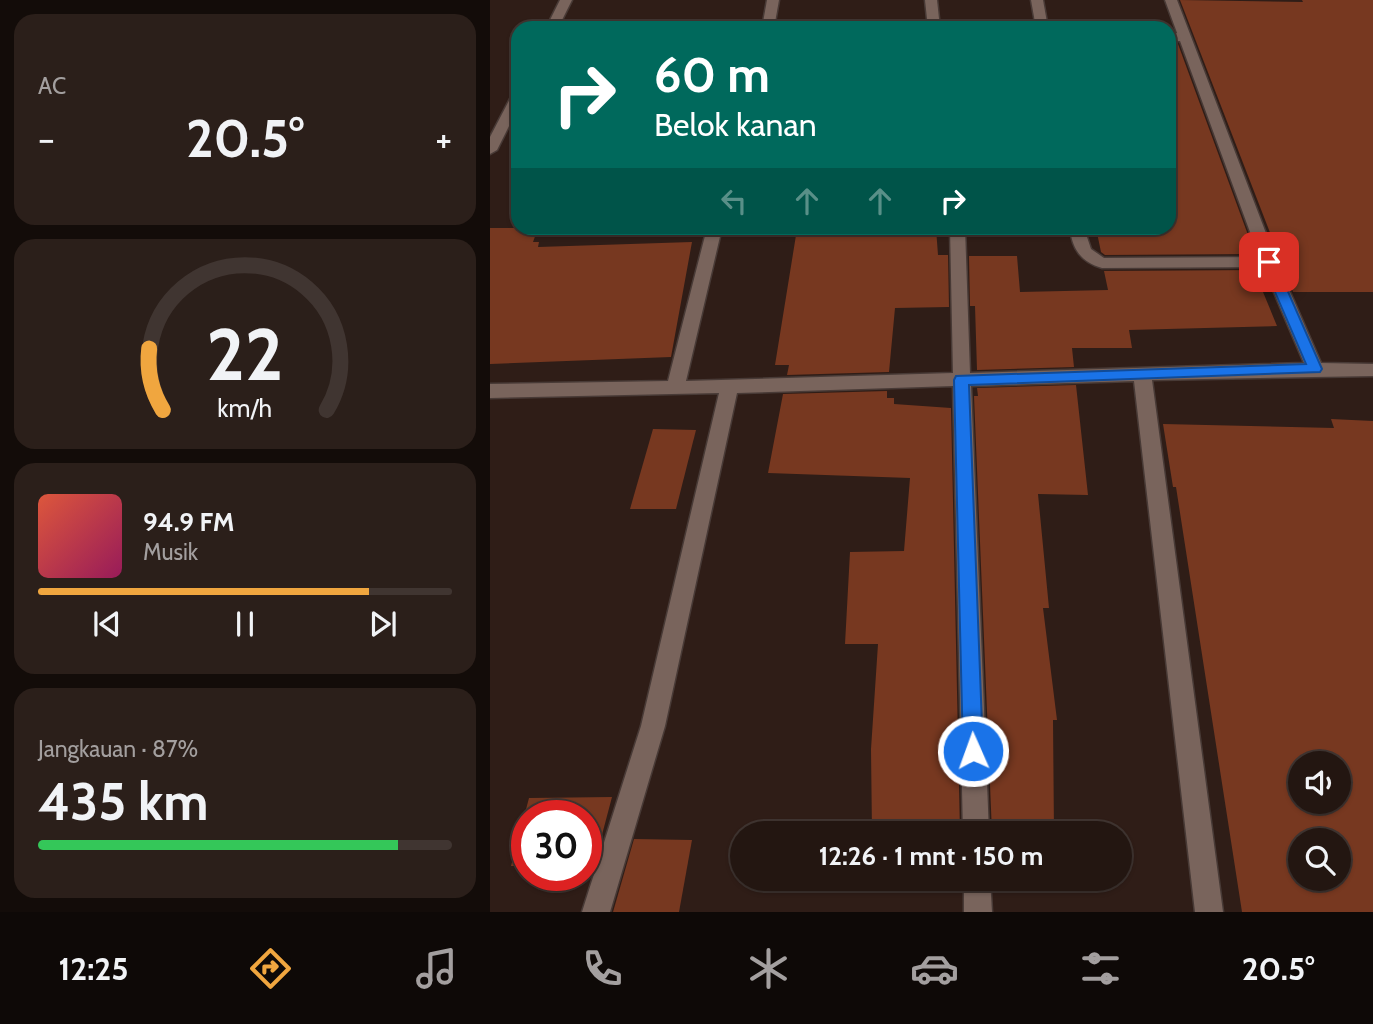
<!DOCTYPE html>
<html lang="id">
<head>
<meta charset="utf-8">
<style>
  body { margin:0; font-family:Cabin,sans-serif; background:#2b1f1a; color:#f1f3f6; height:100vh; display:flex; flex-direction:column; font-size:26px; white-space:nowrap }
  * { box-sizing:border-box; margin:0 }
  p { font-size:23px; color:#a39f9f }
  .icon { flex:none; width:38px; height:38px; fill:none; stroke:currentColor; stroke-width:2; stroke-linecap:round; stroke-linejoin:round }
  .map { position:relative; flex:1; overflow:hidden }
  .side { display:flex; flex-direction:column; gap:14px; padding:14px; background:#130c09; width:490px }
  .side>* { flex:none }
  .guide { position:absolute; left:21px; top:21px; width:665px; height:214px; border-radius:21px; box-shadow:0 2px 5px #0004,0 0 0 2px #403531; background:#00695c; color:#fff; overflow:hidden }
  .fabs { position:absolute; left:798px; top:751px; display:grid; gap:14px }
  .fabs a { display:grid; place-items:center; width:63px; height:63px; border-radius:50%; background:#231611; box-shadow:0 2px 5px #0004,0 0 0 2px #403531; font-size:35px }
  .speed { position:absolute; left:21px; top:800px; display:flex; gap:14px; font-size:35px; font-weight:700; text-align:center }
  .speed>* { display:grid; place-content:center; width:91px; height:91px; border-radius:50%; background:#231611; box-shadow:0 2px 5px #0004,0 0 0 2px #403531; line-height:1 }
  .speed .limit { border:10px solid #d22; background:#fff; color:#111 }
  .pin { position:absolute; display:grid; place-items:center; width:60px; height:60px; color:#fff; margin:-30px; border-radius:14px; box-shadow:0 4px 10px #0006 }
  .me { position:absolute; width:77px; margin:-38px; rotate:358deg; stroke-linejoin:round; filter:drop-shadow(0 0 5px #0008) }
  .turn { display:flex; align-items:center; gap:24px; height:147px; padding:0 28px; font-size:32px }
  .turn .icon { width:91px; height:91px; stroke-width:2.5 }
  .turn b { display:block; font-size:49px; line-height:60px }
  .lanes { display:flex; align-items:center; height:66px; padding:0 28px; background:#0003; justify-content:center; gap:35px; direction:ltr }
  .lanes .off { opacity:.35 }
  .big { font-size:52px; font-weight:800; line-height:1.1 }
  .side .tile { flex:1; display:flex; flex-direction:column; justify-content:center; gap:10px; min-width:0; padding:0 24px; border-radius:21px; background:#2b1f1a }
  .side .dial { align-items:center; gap:0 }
  .dial svg { height:182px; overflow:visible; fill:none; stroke:#403531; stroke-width:7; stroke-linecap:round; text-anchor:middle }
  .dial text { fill:#f1f3f6; stroke:none }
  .song { display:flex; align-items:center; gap:21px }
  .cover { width:84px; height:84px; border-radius:10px; background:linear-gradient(135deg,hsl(10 70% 55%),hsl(330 70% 35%)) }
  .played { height:7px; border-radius:4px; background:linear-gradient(90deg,#f0a63f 80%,#403531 80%) }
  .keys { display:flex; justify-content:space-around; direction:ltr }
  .heat { display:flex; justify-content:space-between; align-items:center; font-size:38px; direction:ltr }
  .charge { height:10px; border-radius:5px; background:linear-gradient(90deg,#34c759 87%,#403531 0) }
  .trip { position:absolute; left:240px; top:821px; width:402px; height:70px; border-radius:35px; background:#231611; box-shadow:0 2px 5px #0004,0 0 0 2px #403531; font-weight:800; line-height:70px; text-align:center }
  .dock { display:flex; height:112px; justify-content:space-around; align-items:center; background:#0e0907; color:#a39f9f }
  .dock .icon { width:49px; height:49px }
  .dock .selected { color:#f0a63f }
  .dock b { font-size:32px; color:#f1f3f6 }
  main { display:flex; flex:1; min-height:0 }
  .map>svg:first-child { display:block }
  .building { fill:#773820; fill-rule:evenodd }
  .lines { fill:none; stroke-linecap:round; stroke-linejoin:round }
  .service-casing { stroke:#483a36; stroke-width:3 }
  .minor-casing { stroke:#483a36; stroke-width:3 }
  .service { fill:#79645c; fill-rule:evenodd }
  .minor { fill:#79645c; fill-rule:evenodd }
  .route { fill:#1a73e8; stroke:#114b97; stroke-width:2 }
</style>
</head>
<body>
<main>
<section class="side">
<div class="tile"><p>AC</p>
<div class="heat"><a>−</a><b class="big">20.5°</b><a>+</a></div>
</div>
<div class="tile dial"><svg viewBox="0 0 100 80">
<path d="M14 69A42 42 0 1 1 86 69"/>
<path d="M14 69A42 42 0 0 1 8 42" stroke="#f0a63f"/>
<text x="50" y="56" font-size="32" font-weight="700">22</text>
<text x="50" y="72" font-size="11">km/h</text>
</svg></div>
<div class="tile">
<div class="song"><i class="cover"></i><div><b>94.9 FM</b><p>Musik</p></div></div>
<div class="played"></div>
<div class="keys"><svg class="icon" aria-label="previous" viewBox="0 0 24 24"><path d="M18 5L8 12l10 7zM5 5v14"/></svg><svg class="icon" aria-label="pause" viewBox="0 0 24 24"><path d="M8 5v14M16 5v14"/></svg><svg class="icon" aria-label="next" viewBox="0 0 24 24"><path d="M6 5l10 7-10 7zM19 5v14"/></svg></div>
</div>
<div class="tile"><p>Jangkauan · 87%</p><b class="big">435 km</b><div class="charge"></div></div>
</section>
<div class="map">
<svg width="883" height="912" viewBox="0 0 883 912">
  <rect width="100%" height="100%" fill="#2f1d17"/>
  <!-- building -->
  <g class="building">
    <polygon points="690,0 813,2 812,0 883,0 883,292 803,292"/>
    <polygon points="679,44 688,44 765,254 615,255 611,252 606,228 679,228"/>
    <polygon points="0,228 48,228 43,242 49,242 48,247 202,242 181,357 0,364"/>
    <polygon points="382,228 446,228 448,255 458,255 459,307 405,308 399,372 297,375 299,365 285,365 307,229 382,231"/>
    <polygon points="479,256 527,256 530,292 618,290 614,271 771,270 781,292 773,292 787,326 639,330 642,348 582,348 584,367 487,370 485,306 480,306"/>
    <polygon points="586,385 598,495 548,494 559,608 553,608 567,720 563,720 564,833 502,833 484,396 488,396 487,388"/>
    <polygon points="397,391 397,398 404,398 404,404 461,408 470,833 382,833 381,749 388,644 355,644 360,552 414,551 420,478 278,473 293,394"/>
    <path d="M 841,419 L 883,421 L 883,912 L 752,912 L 686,487 L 683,487 L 673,424 L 844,428 ZM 810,763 L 849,763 L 849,802 L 810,802 ZM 810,840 L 849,840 L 849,878 L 810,878 Z"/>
    <polygon points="163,429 206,430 186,509 140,509"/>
    <polygon points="122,797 104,865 96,865 96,816 37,816 37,866 21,866 39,798"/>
    <polygon points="144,839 202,840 189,912 123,912"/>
  </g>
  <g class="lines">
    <defs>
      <g id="service">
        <polygon points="541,0 553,0 558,28 546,28"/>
        <polygon points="679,33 694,33 700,37 694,41 679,41"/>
        <path d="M 580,228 L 594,228 L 601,249 L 614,258 L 779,257 L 787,262 L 779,267 L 612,268 C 591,262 582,249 580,228 Z"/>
      </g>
      <g id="minor">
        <polygon points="70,0 82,0 68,28 56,28"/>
        <polygon points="277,0 289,0 284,28 272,28"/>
        <polygon points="435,0 447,0 450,28 438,28"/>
        <polygon points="675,0 687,0 787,262 831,363 883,364 883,376 662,380 733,912 705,912 644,381 481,386 499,833 473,833 463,386 247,393 175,726 120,912 92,912 151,726 229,393 0,398 0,384 178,381 217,228 232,228 196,381 463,373 460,228 475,228 480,373 814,363 771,262"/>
        <polygon points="28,91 28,108 7,150 0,154 0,137 22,95"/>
        <polygon points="474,878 500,878 502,912 474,912"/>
      </g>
    </defs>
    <!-- service casing -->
    <use href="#service" class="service-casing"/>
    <!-- minor casing -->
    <use href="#minor" class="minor-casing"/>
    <!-- service -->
    <use href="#service" class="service"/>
    <!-- minor -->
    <use href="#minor" class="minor"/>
  </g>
  <!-- route -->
  <polygon class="route" points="779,258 785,262 832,369 830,372 479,385 493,751 490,758 483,761 476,758 473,751 464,380 466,376 816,364 772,262"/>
</svg>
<div class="fabs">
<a><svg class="icon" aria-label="sound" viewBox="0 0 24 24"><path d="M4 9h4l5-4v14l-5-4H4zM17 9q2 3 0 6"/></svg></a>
<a><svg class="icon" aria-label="search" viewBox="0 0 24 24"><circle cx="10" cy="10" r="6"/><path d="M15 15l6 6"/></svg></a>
</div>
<div class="speed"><div class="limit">30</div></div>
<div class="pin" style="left:779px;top:262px;background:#d93025"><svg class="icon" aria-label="arrive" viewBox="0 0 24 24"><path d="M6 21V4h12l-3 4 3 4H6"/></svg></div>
<svg class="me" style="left:483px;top:751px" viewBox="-20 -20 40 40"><circle r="17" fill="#1a73e8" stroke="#fff" stroke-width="3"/><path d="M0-11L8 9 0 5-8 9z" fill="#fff"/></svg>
<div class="trip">12:26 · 1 mnt · 150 m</div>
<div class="guide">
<div class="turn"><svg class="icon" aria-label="right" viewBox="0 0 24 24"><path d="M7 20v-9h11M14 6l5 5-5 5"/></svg><div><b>60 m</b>Belok kanan</div></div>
<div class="lanes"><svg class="icon off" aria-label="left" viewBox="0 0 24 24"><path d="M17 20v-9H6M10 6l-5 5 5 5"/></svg><svg class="icon off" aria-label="ahead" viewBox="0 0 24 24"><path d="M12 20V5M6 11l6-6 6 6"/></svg><svg class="icon off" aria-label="ahead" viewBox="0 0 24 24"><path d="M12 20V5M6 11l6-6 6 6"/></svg><svg class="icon" aria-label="right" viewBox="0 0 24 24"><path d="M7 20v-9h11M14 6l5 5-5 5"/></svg></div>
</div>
</div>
</main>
<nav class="dock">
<b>12:25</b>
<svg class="icon selected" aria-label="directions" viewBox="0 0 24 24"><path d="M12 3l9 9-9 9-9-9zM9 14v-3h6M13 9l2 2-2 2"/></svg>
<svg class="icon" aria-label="music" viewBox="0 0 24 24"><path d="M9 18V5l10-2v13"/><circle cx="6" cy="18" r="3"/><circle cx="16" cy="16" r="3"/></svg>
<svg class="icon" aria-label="phone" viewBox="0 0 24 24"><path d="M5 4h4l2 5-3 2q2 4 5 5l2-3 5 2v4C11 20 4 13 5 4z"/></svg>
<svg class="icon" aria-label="climate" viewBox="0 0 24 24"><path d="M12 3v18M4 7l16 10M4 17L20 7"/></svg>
<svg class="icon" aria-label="car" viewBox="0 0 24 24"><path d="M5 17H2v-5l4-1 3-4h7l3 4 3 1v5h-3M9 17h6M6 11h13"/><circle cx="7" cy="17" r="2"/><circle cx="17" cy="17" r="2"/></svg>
<svg class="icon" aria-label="filters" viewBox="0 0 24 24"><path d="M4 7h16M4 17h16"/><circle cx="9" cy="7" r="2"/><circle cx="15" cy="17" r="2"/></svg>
<b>20.5°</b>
</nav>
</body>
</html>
